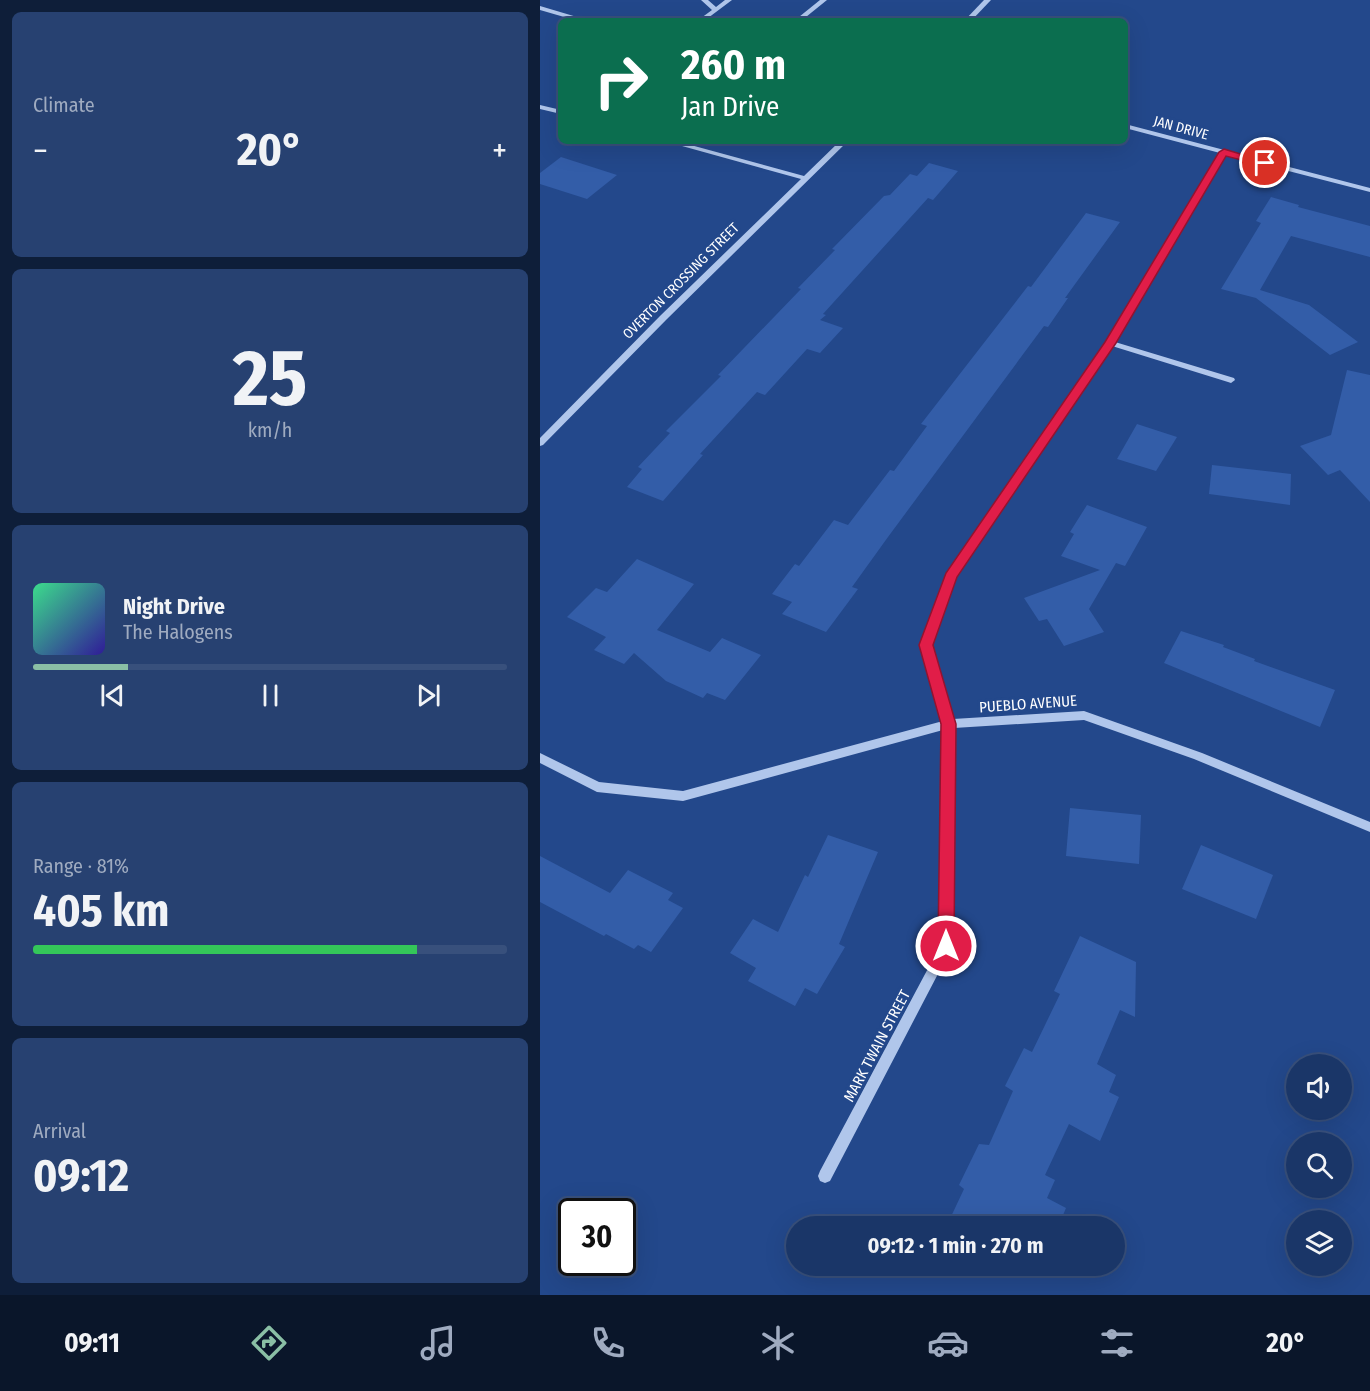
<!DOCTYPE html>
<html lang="en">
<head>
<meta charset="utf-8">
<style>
  body { margin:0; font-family:"Fira Sans Condensed",sans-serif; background:#274171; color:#f1f3f6; height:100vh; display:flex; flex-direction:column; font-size:22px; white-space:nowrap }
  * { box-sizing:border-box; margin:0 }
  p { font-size:20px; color:#9fabc0 }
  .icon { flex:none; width:33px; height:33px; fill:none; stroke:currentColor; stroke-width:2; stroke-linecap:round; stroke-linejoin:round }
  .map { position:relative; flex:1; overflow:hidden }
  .sheet { display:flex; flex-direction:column; gap:12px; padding:12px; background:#0e1e39; width:540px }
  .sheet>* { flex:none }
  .top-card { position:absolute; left:18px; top:18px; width:570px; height:126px; border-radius:9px; box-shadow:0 6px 24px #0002,0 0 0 2px #38507c; background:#0b6e4f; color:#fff; overflow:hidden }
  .fabs { position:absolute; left:746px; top:1054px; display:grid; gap:12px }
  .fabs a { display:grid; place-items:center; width:66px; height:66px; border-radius:50%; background:#1a3668; box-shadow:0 6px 24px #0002,0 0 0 2px #38507c; font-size:30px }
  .speed { position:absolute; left:18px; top:1198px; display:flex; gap:12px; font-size:30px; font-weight:700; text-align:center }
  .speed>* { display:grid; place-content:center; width:78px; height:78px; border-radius:50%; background:#1a3668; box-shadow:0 6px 24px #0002,0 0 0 2px #38507c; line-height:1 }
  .speed .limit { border:3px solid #111; border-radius:9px; background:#fff; color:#111 }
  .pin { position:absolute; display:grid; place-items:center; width:51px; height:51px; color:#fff; margin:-26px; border:3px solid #fff; border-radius:50%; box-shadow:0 2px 6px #0007 }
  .me { position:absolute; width:66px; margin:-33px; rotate:0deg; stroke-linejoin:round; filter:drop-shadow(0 0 4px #0008) }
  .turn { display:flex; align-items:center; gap:21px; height:126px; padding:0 24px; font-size:27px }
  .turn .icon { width:78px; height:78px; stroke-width:2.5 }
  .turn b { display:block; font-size:42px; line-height:51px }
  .big { font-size:45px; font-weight:700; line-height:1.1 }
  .sheet .widget { flex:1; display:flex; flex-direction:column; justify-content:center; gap:9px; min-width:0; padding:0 21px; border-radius:9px; background:#274171 }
  .sheet .dial { align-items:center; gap:0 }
  .dial b { font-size:78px; line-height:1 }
  .song { display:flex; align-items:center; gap:18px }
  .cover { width:72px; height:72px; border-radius:9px; background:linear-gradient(135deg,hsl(150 70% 55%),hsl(250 70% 35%)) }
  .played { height:6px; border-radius:3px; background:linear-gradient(90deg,#8abfa5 20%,#38507c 20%) }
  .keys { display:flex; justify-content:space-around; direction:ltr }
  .heat { display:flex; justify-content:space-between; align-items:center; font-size:33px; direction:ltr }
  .charge { height:9px; border-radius:4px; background:linear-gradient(90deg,#34c759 81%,#38507c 0) }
  .trip { position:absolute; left:246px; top:1216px; width:339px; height:60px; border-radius:30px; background:#1a3668; box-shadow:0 6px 24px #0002,0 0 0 2px #38507c; font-weight:700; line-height:60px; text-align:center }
  .menu { display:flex; height:96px; justify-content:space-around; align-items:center; background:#0a162a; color:#9fabc0 }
  .menu .icon { width:42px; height:42px }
  .menu .active { color:#8abfa5 }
  .menu b { font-size:27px; color:#f1f3f6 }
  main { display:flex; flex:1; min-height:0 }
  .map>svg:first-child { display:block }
  .building { fill:#335da8 }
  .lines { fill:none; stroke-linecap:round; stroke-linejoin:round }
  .minor { fill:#b0c6eb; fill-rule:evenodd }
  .route { fill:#e11d48; stroke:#92132f; stroke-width:1.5 }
  .labels { text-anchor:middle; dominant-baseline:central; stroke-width:6; stroke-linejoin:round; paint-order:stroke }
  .far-street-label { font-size:14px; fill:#fff; stroke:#23488b }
  .street-label { font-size:15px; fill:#fff; stroke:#23488b }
</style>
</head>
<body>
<main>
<section class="sheet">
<div class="widget"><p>Climate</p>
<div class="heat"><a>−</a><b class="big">20°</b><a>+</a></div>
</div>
<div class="widget dial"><b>25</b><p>km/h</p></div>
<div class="widget">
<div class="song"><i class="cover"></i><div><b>Night Drive</b><p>The Halogens</p></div></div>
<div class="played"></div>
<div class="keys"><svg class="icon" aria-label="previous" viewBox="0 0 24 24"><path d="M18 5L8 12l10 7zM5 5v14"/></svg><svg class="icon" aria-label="pause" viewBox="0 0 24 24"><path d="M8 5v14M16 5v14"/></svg><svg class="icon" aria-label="next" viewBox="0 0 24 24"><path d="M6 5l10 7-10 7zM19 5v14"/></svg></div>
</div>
<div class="widget"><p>Range · 81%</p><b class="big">405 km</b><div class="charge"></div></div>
<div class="widget"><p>Arrival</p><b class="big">09:12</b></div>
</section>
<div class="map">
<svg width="830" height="1295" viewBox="0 0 830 1295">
  <rect width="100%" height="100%" fill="#23488b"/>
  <!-- building -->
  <g class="building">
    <polygon points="21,157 77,175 47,199 0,184 0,173"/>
    <polygon points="389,163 418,171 393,200 388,198 283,314 286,315 280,320 303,328 280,353 267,349 225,395 217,392 160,454 163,455 123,501 87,487 102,469 98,467 130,433 126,431 181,376 178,375 261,289 258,288 295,250 292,249 344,196 350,195 370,174 377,176"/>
    <polygon points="731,197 759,205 758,207 830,226 830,257 751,236 720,290 769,305 818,342 790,355 716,298 681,289 721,223 716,221"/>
    <polygon points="546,213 580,222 525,298 528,298 508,327 504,326 348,537 312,587 318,589 295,620 286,632 242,614 252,602 232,594 255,564 259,566 294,520 308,525 350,470 354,471 387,426 381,424 488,286 491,287"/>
    <polygon points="807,370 830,375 830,502 800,470 788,475 760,446 791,435"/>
    <polygon points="597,424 637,437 616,471 577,459"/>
    <polygon points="672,465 751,474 750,505 669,494"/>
    <polygon points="547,505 607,527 585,566 576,563 549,609 564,632 524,646 507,619 499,621 484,598 560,570 521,556 534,534 530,532"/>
    <polygon points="97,559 154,584 117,630 170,652 182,638 221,655 185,700 167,693 163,698 126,681 94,653 84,664 54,650 66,637 27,617 56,588 67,592"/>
    <polygon points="641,631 684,645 683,647 715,659 714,661 795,690 780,727 624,663"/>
    <polygon points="530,808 601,815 599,864 526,856"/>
    <polygon points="288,835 338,852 299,944 305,947 277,994 265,988 255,1006 208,981 216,968 190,953 213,919 238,932 265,875 268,877"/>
    <polygon points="661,845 733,875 716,919 642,889"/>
    <polygon points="0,856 70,893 88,870 133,893 128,900 143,908 111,952 98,945 94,949 66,934 64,936 0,902"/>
    <polygon points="540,936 596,962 595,1017 580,1010 557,1064 576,1075 569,1092 579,1097 560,1141 529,1124 505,1175 515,1180 507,1198 526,1208 518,1227 415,1227 408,1223 424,1189 419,1185 439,1144 449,1145 473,1091 465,1086 484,1048 492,1052 520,994 514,991"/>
  </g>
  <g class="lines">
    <!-- minor -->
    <g class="minor">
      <polygon points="161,0 168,0 176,7 185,0 192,0 164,21 157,21 172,10"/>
      <polygon points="280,0 287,0 261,21 254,21"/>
      <polygon points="444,0 451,0 431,21 424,21"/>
      <polygon points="0,6 47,20 48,21 38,21 0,10"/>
      <polygon points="0,105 21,110 21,114 0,109"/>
      <polygon points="585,124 830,188 830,192 686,155 575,342 694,378 695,380 691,383 688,382 572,346 416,577 391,645 413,719 544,711 662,753 830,822 830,832 654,759 544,720 414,728 412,947 290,1181 285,1183 280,1181 278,1176 280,1171 400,946 403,730 143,801 57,792 0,763 0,753 59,782 143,791 403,721 381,645 406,576 566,342 680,153 585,128"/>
      <polygon points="124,141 136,141 264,176 300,141 308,141 126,320 3,445 0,446 0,438 120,316 261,179"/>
    </g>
  </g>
  <!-- route -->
  <polygon class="route" points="684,149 730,163 725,166 686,156 576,343 417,577 393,645 416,724 414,946 412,952 406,954 400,952 398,946 401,724 379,645 406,573 565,342 679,152"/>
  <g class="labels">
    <!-- far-street labels -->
    <g class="far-street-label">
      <text transform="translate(641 128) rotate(15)">JAN DRIVE</text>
      <text transform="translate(141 281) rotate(-45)">OVERTON CROSSING STREET</text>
    </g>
    <!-- street labels -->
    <g class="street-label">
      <text transform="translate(488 704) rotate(-4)">PUEBLO AVENUE</text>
      <text transform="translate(337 1046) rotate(-62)">MARK TWAIN STREET</text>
    </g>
  </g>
</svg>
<div class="fabs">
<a><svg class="icon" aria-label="sound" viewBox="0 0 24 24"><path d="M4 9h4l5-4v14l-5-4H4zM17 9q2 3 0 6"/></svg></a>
<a><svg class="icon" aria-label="search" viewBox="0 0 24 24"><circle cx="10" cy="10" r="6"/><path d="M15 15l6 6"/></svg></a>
<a><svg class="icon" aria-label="layers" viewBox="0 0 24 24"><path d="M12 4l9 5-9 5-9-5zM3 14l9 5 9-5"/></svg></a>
</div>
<div class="speed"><div class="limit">30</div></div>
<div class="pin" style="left:725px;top:163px;background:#d93025"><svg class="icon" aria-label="arrive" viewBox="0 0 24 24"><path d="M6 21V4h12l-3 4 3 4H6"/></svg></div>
<svg class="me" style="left:406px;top:946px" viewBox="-20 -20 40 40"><circle r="17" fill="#e11d48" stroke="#fff" stroke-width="3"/><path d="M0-11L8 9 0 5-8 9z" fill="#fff"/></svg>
<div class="trip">09:12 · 1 min · 270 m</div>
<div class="top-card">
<div class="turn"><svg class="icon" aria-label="right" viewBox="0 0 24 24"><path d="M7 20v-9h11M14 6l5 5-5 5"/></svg><div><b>260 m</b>Jan Drive</div></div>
</div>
</div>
</main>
<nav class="menu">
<b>09:11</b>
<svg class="icon active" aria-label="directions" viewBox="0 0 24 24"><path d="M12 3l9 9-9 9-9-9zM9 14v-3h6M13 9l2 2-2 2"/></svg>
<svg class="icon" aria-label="music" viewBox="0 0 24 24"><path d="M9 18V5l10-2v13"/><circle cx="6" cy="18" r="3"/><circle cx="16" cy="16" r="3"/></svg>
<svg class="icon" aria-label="phone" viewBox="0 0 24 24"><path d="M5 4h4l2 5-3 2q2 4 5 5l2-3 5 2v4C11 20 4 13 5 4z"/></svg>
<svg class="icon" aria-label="climate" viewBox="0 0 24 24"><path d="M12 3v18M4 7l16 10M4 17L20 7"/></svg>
<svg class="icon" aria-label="car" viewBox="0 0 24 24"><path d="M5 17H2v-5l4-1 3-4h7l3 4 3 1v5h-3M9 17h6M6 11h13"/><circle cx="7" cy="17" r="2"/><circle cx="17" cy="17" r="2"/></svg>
<svg class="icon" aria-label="filters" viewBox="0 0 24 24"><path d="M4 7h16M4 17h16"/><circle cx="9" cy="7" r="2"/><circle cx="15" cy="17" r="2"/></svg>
<b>20°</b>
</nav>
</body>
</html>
